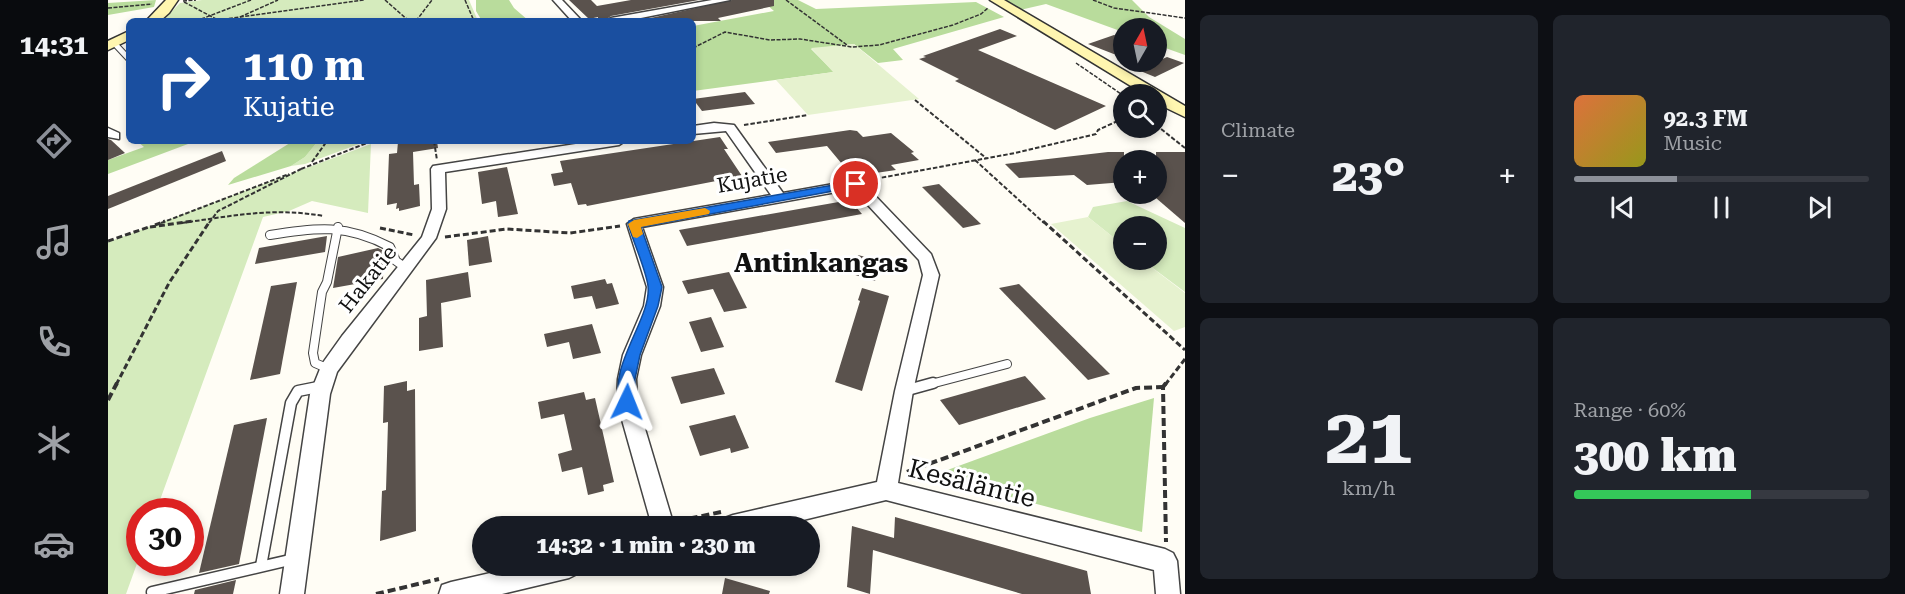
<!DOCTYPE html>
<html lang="en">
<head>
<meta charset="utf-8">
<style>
  body { margin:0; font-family:"Roboto Serif",serif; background:#20242c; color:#f1f3f6; height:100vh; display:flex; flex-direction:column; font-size:22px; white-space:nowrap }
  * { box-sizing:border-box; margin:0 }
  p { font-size:20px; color:#9ea1a6 }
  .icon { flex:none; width:33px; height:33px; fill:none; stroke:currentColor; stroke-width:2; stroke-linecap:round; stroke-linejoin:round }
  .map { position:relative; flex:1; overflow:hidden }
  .details { display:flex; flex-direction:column; gap:15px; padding:15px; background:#0d0f14; width:720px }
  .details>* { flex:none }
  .top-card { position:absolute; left:18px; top:18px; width:570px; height:126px; border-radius:9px; box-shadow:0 3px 9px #0003; background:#1a4fa0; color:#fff; overflow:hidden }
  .needle { width:39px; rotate:9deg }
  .buttons { position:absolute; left:1005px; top:18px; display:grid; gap:12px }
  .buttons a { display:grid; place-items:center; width:54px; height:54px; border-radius:50%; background:#171b24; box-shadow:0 3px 9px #0003; font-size:30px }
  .speed { position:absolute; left:18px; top:498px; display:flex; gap:12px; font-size:30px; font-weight:700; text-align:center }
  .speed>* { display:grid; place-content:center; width:78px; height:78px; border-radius:50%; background:#171b24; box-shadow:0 3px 9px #0003; line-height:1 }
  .speed .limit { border:9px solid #d22; background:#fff; color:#111 }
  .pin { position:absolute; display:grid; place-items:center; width:51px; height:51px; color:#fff; margin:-26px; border:3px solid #fff; border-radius:50%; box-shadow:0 2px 6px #0007 }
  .me { position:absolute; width:66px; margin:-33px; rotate:2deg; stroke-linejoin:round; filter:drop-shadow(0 0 4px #0008) }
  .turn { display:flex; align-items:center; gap:21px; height:126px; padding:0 18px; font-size:27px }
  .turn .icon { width:78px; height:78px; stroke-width:2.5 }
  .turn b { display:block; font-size:42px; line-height:51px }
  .big { font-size:45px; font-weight:800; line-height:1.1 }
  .details .widget { flex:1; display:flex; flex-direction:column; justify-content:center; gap:9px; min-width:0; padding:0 21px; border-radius:9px; background:#20242c }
  .details .dial { align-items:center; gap:0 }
  .dial b { font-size:78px; line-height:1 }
  .song { display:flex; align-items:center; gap:18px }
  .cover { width:72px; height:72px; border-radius:9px; background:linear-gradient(135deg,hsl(20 70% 55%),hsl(60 70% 35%)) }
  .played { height:6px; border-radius:3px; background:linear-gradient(90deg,#8c9099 35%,#363941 35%) }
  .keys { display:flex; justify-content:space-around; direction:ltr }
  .heat { display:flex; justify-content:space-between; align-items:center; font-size:33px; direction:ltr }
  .charge { height:9px; border-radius:4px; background:linear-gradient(90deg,#34c759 60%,#363941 0) }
  .details .tiles { flex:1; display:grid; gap:15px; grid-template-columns:repeat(2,1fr) }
  .trip { position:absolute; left:364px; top:516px; width:348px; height:60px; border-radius:30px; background:#171b24; box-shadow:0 3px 9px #0003; font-weight:800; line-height:60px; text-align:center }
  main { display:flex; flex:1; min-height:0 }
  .tab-bar { display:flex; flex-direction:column; width:108px; justify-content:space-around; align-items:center; background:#090b0e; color:#9ea1a6 }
  .tab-bar .icon { width:42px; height:42px }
  .tab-bar .current { color:#8c9099 }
  .tab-bar b { font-size:27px; color:#f1f3f6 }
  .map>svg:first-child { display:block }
  .green { fill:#d5ebbd }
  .forest { fill:#b9dc9c }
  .pitch { fill:#e6f2cf }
  .building { fill:#5a524d }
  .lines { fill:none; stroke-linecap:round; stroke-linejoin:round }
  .lane-far2-casing { stroke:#444; stroke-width:7 }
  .lane-far1-casing { stroke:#444; stroke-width:10 }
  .lane-casing { stroke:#444; stroke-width:13 }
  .street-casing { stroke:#444; stroke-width:3 }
  .secondary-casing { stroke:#333; stroke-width:3 }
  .path-far3 { stroke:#333; stroke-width:1.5; stroke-dasharray:4 1.5; stroke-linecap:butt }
  .path-far2 { stroke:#333; stroke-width:2; stroke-dasharray:4.5 2; stroke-linecap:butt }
  .path-far1 { stroke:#333; stroke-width:3; stroke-dasharray:6 3; stroke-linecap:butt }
  .path { stroke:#333; stroke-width:4; stroke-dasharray:8 4; stroke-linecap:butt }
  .lane-far2 { stroke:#fff; stroke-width:5 }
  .lane-far1 { stroke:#fff; stroke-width:8 }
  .lane { stroke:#fff; stroke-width:10 }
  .street { fill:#fff; fill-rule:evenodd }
  .secondary { fill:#fff6b0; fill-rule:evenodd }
  .route { fill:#1a73e8; stroke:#114b97; stroke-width:1.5 }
  .slow { fill:#f59e0b }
  .labels { text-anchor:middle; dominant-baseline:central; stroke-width:6; stroke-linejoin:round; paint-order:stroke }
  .street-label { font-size:21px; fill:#111; stroke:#fff }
  .near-street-label { font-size:26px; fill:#111; stroke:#fff }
  .district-label { font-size:27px; font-weight:bold; fill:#111; stroke:#fff }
</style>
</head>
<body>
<main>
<nav class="tab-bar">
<b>14:31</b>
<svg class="icon current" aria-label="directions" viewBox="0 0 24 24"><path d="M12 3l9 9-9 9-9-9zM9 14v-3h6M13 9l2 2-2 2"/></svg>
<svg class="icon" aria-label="music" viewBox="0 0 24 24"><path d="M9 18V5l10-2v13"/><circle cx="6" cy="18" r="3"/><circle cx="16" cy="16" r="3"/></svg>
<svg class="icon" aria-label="phone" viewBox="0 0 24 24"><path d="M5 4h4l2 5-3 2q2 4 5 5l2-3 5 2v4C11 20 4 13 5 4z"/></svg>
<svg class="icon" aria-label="climate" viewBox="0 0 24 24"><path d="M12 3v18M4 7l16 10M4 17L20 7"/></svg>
<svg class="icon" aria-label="car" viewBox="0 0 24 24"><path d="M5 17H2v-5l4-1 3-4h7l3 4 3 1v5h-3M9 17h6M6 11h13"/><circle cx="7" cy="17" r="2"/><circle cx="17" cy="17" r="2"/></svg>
</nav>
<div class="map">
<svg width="1077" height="594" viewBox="0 0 1077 594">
  <rect width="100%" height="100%" fill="#fffdf5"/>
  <!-- green -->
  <g class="green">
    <polygon points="94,0 361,0 370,21 54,21 72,3"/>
    <polygon points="210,141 259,141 197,164 183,166 197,157"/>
    <polygon points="263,144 260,213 204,201 181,211 155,217 48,511 32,512 31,558 18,594 0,594 0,242"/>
    <polygon points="1019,201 1077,228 1077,292 1034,260 1048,260 1048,226 1016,226 1015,245 980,217 985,207"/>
  </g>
  <!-- forest -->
  <g class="forest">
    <polygon points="48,0 46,7 0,15 0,3"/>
    <polygon points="368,0 401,0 406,8 421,21 374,21 368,11"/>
    <polygon points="653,0 690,0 708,9 868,2 896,17 785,49 795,60 770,63 746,44 703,49 726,72 585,91 585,26 666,11"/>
    <polygon points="897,0 1024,0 1041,17 1077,39 1077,55 1049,45 1048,28 1016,28 1015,32 938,4 912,10"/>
    <polygon points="29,141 88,141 0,174 0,160 36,147"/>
    <polygon points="185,141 210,141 197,157 183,166 120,185 126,178"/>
    <polygon points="1046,398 1034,532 823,476 982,418"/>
  </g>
  <!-- pitch -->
  <g class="pitch">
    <polygon points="746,44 811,99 700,115 668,80 725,72 703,48"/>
    <polygon points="980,217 1015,245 1016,260 1034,260 1077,293 1077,327 1066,331 943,224"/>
  </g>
  <!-- building -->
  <g class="building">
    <polygon points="461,0 483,0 489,6 523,0 591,0 503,16 496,21 490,21 490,17 481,19"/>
    <polygon points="624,0 666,0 666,6 610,18 613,21 529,21"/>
    <polygon points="892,29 909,36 870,50 998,106 947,130 847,81 851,79 811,59 818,57 815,56"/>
    <polygon points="1006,35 1016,38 1016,58 980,44"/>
    <polygon points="1059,57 1076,63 1047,77 1030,70"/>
    <polygon points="637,92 647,104 594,111 585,99"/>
    <polygon points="742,130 749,131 755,137 783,133 806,152 803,153 811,160 783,165 788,170 754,175 742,162 734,164 719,146 668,153 660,142"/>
    <polygon points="612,137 620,149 616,149 634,176 479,206 478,204 470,205 463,183 446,186 443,174 455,172 452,161"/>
    <polygon points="0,139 3,140 17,153 0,160"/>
    <polygon points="292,141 329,141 330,148 305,152 306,185 311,184 312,206 291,211 291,208 288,209 289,203 279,205 281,154 289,153 290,142"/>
    <polygon points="114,151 118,161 0,209 0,196"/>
    <polygon points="1000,152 1016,152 1016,182 979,185 966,175 911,178 897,164"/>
    <polygon points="1048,152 1077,152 1077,223 1048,198"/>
    <polygon points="399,167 410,214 390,217 388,201 374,204 370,172"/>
    <polygon points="831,184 873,224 855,228 814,187"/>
    <polygon points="742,200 754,214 579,246 571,230"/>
    <polygon points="219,236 217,252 147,264 151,248"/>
    <polygon points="380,236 384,262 361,266 359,240"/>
    <polygon points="270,248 276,251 275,279 225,288 230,257"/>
    <polygon points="750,255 773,261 767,281 744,274"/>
    <polygon points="360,272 363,297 333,303 335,347 311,351 311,318 319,316 318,280"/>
    <polygon points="621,272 639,308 616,312 605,289 580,294 574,281"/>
    <polygon points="497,279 499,284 504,283 511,304 488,309 484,296 466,299 463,286"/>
    <polygon points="189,282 172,374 142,380 163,286"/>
    <polygon points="911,284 1002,374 980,380 891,288"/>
    <polygon points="754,288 781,296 754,391 727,382 752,301 750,300"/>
    <polygon points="603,317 616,347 593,352 581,322"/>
    <polygon points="484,324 493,353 465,359 461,342 439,347 436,334"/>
    <polygon points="606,368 617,394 573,404 563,377"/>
    <polygon points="917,376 938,399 851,425 832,400"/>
    <polygon points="299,381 299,391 307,389 308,531 272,541 274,491 278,490 280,422 275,423 276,386"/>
    <polygon points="476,392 478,400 487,398 506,482 495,485 496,491 480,495 474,467 454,472 450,454 464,450 456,414 433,419 430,402"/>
    <polygon points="627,415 641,448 623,453 622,448 592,456 581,426"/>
    <polygon points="159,418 131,564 91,573 126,425"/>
    <polygon points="787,517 979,571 983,594 914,594 765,550 762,594 739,587 744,526 786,538"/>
    <polygon points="617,578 662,591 661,594 614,594"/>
    <polygon points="128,580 125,594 86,594 87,590"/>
  </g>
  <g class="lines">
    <defs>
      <polyline id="lane-far2" points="6,43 21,59"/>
      <g id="lane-far1">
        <path d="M 162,235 C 209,227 239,224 282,247 L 288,261 L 298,268"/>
        <polyline points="221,369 207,363 205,353 214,292 219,282 230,227"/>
        <polyline points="819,385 899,364"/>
      </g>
      <g id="lane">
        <polyline points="796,391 825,383"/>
        <polyline points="153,566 183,403 190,391 215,386"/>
        <polyline points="44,592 186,559"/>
      </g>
      <g id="street">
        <polygon points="445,0 454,0 474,21 464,21"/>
        <polygon points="604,0 622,0 518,21 498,21 503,18"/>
        <polygon points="606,123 626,125 675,193 748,180 753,181 823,254 831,275 805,391 790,483 1057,549 1065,553 1069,561 1072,594 1048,594 1046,570 778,500 670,526 614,526 617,518 625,515 769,482 787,391 815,275 811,260 745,189 534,227 555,287 552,306 533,355 528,379 529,402 566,526 544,526 509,402 510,379 515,355 536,306 539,287 519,224 526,219 663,195 618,131 585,134 585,126"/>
        <polygon points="0,128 11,133 11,139 0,137"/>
        <polygon points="487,141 517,141 511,145 337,172 338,209 328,238 229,372 222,394 196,594 172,594 202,394 214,364 234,336 314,237 324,209 323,169 325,166"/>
        <polygon points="413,566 473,566 469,574 461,578 394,594 331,594 334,585 343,582"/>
      </g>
      <g id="secondary">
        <polygon points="58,0 70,0 61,13 52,21 38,21"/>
        <polygon points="882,0 896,0 1077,106 1077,117 1048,103 1048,94 1036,94"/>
        <polygon points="21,31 21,40 0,50 0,41"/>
      </g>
    </defs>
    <!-- lane-far2 casing -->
    <use href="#lane-far2" class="lane-far2-casing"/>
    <!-- lane-far1 casing -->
    <use href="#lane-far1" class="lane-far1-casing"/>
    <!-- lane casing -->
    <use href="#lane" class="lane-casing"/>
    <!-- street casing -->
    <use href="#street" class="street-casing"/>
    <!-- secondary casing -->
    <use href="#secondary" class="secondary-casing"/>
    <!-- path-far3 -->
    <g class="path-far3">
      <polyline points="277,0 301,21"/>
      <polyline points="357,0 366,21"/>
      <polyline points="678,0 739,45"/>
      <polyline points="985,0 1006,8 1077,18"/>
      <polyline points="75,1 88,0"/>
      <polyline points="76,2 110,20"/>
      <polyline points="0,8 44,4"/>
      <polyline points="132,17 170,0"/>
      <polyline points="110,20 256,0"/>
      <polyline points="88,21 143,0"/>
      <polyline points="308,21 324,0"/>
      <polyline points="585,48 617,32 662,40 692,39 744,47 771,45 845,25 873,14 880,8"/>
      <polyline points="968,63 1016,96"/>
    </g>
    <!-- path-far2 -->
    <g class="path-far2">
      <polyline points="807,100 878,158"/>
      <polyline points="1048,114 1048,118"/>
      <polyline points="636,125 700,115"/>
      <polyline points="1048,125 1077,148"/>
      <polyline points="326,141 329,160"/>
      <polyline points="867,160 936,223"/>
      <polyline points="204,162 219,141"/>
      <polyline points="193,169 264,141"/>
      <polyline points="761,180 907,153 988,134 990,130 1016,118"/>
      <polyline points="53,223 181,174"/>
      <path d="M 74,223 C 123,216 166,207 215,216"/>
      <polyline points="101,223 110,211 193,169"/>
    </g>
    <!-- path-far1 -->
    <g class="path-far1">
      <polyline points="935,221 1077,350"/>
      <polyline points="47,225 57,221"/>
      <polyline points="42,227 85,221"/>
      <polyline points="272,228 306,235"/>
      <polyline points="337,237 399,229 462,233 512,226"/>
      <polyline points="0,241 41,227"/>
      <polyline points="8,385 61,283 102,221"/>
      <polyline points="1057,385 1077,359"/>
    </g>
    <!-- path -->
    <g class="path">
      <polyline points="1058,383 1055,387 1058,542"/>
      <polyline points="0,400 9,383"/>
      <polyline points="799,472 1028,388 1055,387"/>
      <polyline points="570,521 613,512"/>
      <polyline points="268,594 331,579"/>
    </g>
    <!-- lane-far2 -->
    <use href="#lane-far2" class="lane-far2"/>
    <!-- lane-far1 -->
    <use href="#lane-far1" class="lane-far1"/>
    <!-- lane -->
    <use href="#lane" class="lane"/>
    <!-- street -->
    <use href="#street" class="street"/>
    <!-- secondary -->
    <use href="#secondary" class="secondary"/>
  </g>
  <!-- route -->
  <path class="route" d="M 748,181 L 753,184 L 752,186 L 533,227 L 554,287 L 550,306 L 532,355 L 527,379 L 527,402 L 525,407 L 519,409 L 514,407 C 496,370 544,319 540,286 C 538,270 525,241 520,224 L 521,221 Z"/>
  <!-- slow -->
  <polygon class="slow" points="597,208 602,211 601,214 533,227 535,234 529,238 525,237 520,224 526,220"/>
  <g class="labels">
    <!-- street labels -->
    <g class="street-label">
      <text transform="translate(644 180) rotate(-10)">Kujatie</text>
      <text transform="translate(260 279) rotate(-52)">Hakatie</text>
    </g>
    <!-- near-street labels -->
    <g class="near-street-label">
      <text transform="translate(864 483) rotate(14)">Kesäläntie</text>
    </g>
    <!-- district labels -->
    <g class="district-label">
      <text x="713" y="263">Antinkangas</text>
    </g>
  </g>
</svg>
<div class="buttons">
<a><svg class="needle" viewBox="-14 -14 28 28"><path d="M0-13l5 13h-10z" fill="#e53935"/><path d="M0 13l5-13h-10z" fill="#9ea1a6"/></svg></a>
<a><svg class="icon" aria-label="search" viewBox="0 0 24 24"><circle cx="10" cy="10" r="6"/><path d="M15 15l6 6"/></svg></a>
<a>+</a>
<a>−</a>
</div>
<div class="speed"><div class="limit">30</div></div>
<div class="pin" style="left:748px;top:184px;background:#d93025"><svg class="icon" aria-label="arrive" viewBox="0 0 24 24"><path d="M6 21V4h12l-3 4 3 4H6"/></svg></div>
<svg class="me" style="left:519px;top:402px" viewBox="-20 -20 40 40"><path d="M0-17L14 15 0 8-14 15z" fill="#1a73e8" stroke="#fff" stroke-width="4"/></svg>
<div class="trip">14:32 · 1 min · 230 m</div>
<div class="top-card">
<div class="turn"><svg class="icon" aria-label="right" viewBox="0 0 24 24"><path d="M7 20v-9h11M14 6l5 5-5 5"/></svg><div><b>110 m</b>Kujatie</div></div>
</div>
</div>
<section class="details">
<div class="tiles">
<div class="widget"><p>Climate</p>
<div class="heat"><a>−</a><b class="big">23°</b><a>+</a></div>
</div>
<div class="widget">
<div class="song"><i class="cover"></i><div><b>92.3 FM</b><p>Music</p></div></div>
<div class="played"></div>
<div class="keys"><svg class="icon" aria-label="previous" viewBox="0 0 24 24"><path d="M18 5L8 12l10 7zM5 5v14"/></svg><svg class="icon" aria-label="pause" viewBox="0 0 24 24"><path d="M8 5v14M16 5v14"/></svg><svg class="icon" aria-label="next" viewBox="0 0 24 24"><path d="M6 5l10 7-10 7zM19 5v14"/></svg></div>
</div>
<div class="widget dial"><b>21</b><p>km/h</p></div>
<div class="widget"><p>Range · 60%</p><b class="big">300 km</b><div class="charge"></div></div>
</div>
</section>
</main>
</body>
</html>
